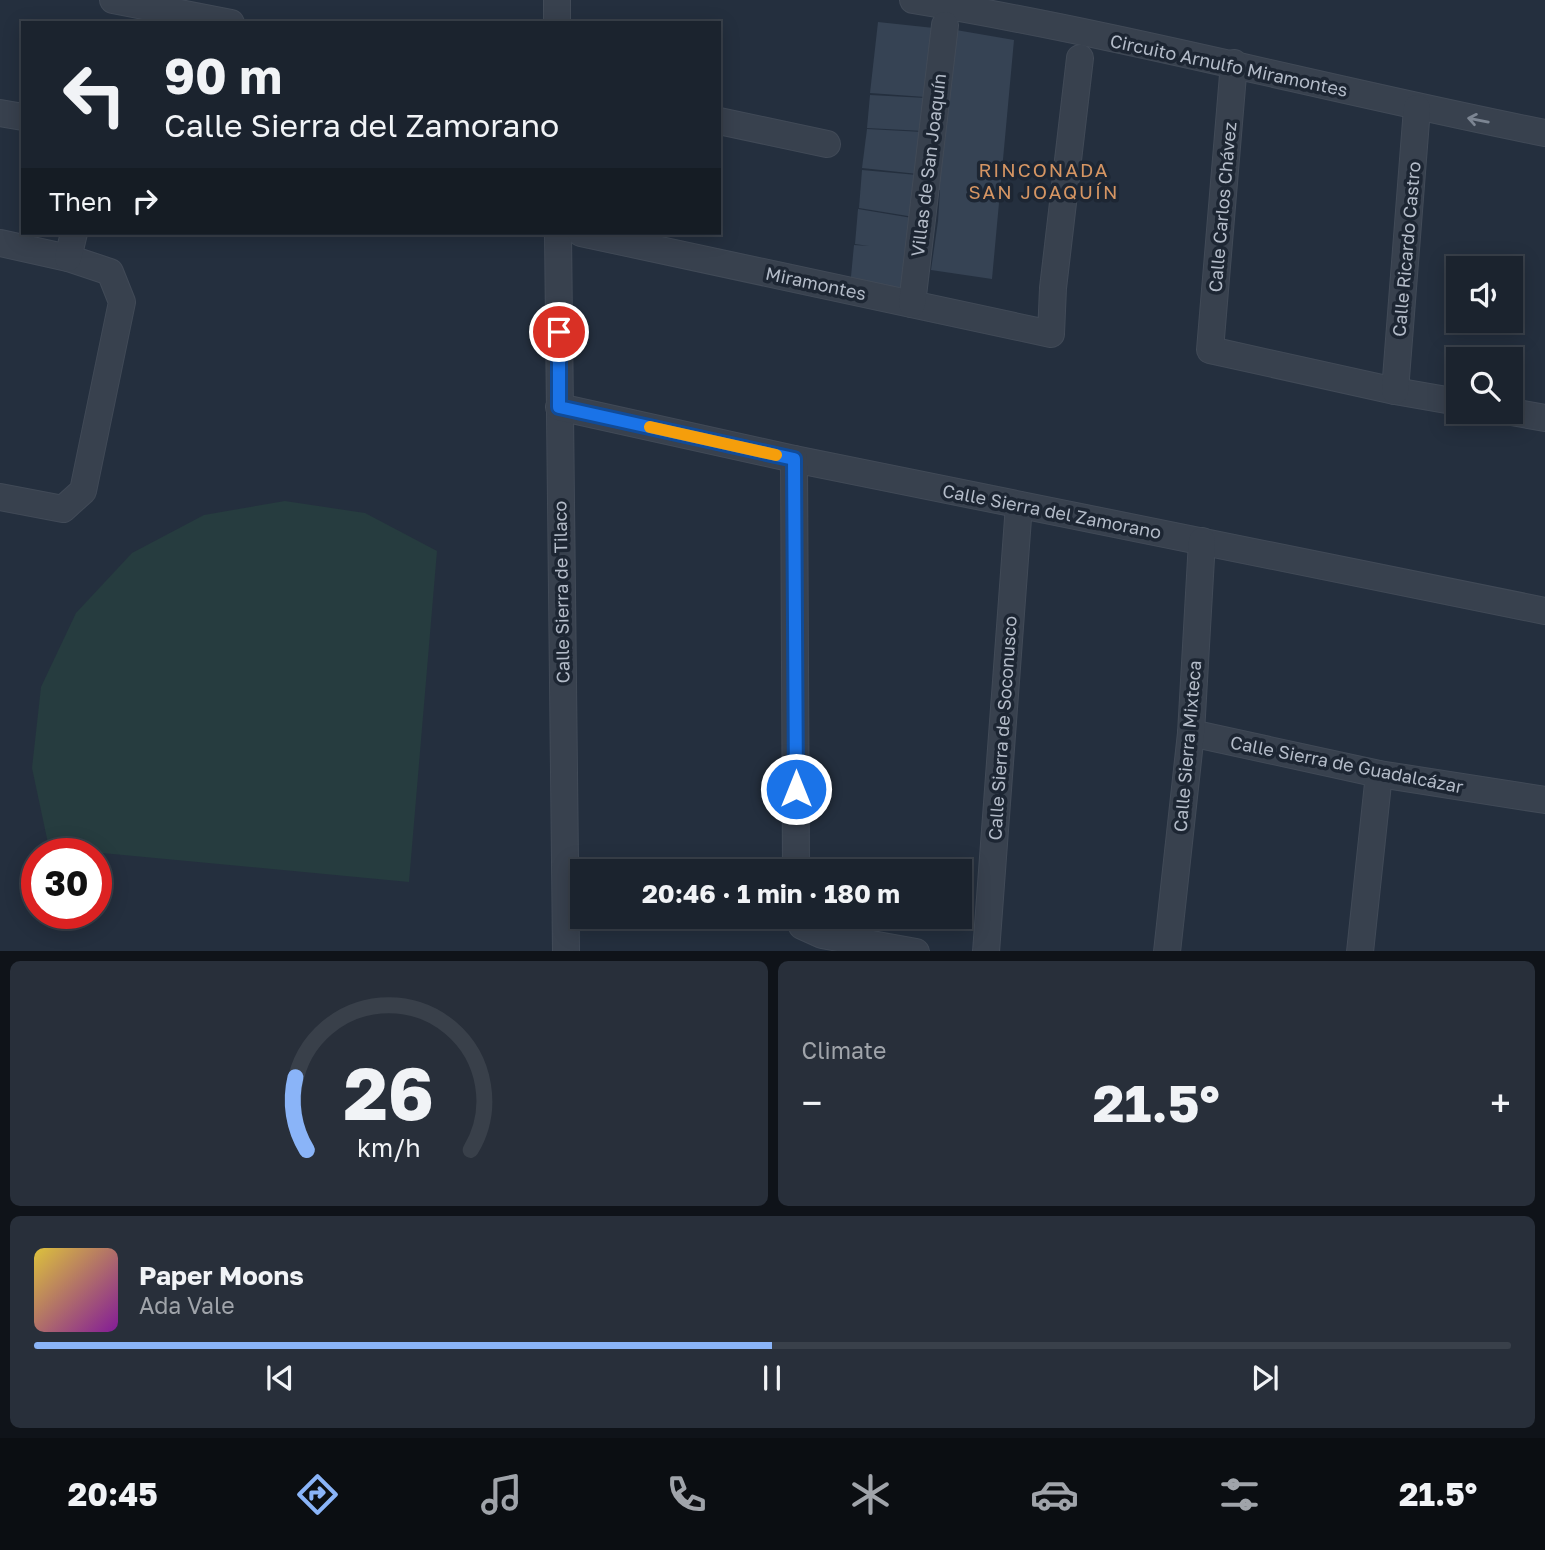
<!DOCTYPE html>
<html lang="en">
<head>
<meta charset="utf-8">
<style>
  body { margin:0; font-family:"Golos Text",sans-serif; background:#282f3a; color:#f1f3f6; height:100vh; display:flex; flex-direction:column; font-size:26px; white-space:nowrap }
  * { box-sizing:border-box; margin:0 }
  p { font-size:23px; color:#a0a4aa }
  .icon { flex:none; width:38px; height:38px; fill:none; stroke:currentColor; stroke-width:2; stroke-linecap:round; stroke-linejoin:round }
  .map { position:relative; height:951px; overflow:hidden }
  .drawer { display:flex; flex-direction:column; gap:10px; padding:10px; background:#0f1319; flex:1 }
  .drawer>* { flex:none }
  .guide { position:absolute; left:21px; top:21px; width:700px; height:214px; border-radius:0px; box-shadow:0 4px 18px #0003,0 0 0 2px #39404a; background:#1b232e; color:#f1f3f6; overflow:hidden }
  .controls { position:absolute; left:1446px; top:256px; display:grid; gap:14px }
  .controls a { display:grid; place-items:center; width:77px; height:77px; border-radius:0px; background:#1b232e; box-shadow:0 4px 18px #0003,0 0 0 2px #39404a; font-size:35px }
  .speed { position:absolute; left:21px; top:838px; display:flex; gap:14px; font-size:35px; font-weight:700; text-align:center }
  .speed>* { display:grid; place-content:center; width:91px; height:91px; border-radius:50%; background:#1b232e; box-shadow:0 4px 18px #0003,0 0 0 2px #39404a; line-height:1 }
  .speed .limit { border:10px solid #d22; background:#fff; color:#111 }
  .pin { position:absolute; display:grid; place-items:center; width:60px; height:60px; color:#fff; margin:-30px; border:4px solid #fff; border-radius:50%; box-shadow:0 2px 7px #0007 }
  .me { position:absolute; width:77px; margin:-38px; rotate:0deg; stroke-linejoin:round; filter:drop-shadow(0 0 5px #0008) }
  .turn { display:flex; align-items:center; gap:24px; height:147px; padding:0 28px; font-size:32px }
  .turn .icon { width:91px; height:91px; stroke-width:2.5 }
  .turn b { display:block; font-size:49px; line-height:60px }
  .then { display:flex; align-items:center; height:66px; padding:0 28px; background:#0003; gap:14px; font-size:26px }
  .big { font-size:52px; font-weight:700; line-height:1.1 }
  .drawer .tile { flex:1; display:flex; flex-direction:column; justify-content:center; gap:10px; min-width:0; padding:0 24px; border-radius:10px; background:#282f3a }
  .drawer .dial { align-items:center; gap:0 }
  .dial svg { height:182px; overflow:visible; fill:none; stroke:#39404a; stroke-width:7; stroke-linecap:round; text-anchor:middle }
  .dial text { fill:#f1f3f6; stroke:none }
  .song { display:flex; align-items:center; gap:21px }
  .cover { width:84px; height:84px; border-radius:10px; background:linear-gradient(135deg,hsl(50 70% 55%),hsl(290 70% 35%)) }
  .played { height:7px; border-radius:4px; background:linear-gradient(90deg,#8ab4f8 50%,#39404a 50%) }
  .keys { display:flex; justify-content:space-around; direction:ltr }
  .heat { display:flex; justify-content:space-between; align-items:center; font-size:38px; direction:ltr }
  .drawer .tiles { flex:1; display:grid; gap:10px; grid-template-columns:1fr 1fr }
  .tile:last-child { grid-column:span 2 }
  .trip { position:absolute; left:570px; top:859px; width:402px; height:70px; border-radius:0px; background:#1b232e; box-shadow:0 4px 18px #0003,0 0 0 2px #39404a; font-weight:700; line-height:70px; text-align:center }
  .tabs { display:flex; height:112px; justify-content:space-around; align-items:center; background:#0b0e12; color:#a0a4aa }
  .tabs .icon { width:49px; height:49px }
  .tabs .current { color:#8ab4f8 }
  .tabs b { font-size:32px; color:#f1f3f6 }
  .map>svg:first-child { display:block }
  .green { fill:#263c3f }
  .building { fill:#364354 }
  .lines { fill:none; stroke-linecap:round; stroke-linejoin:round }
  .minor-casing { stroke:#414a57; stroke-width:28 }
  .minor { stroke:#38414e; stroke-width:26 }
  .oneway { stroke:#7c8592 }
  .route-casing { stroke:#114b97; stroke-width:18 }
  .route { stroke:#1a73e8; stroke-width:12 }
  .slow { stroke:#f59e0b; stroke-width:12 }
  .labels { text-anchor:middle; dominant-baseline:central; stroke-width:7; stroke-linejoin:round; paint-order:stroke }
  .street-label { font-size:18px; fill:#b4bcc9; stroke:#1d2633 }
  .neighbourhood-label { font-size:19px; letter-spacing:2px; fill:#d59563; stroke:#1d2633 }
</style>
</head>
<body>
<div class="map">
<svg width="1545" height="952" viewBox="0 0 1545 952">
  <rect width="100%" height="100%" fill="#242f3e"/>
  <!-- green -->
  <polygon class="green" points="285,501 365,513 437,551 409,882 49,848 32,768 41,687 76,613 132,553 204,515"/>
  <!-- building -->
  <g class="building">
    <polygon points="878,22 934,28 925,97 870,93"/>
    <polygon points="956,30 1014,40 992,279 931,270 938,221 940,190 938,190 945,140"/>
    <polygon points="870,95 926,98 924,131 867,128"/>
    <polygon points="867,129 923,132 918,174 862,168"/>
    <polygon points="862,170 917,175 914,217 859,208"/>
    <polygon points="858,209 912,218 905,296 850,287 854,245 869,246 855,244"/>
  </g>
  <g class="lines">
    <defs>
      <g id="minor">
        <polyline points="113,0 231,23"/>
        <polyline points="557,0 557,23"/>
        <path d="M 913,0 C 1125,35 1334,91 1545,133"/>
        <polyline points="1234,63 1210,350 1395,391 1458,402"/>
        <polyline points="0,113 23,117"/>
        <polyline points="719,121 827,144"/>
        <polyline points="558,233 566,952"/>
        <polyline points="581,233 1051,334 1053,288 1080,58"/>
        <polyline points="0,243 68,258 110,272 122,302 83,491 63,509 0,497"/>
        <polyline points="68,258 74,233"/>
        <polyline points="912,304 945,25"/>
        <polyline points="1395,391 1417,108"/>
        <polyline points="559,407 794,459 1545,611"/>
        <polyline points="1506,411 1545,418"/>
        <polyline points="794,459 796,872"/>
        <polyline points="1191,733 1379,774 1545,800"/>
        <polyline points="799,917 802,926 822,935 916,952"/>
        <polyline points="986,952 1019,505"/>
        <polyline points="1167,952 1191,733 1202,541"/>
        <polyline points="1360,952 1379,774"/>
      </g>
    </defs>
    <!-- minor casing -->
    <use href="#minor" class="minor-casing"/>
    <!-- minor -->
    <use href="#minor" class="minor"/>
  </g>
  <!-- one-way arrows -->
  <defs><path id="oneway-shaft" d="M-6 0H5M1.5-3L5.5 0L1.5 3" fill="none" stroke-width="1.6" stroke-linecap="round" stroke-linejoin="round" transform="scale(1.75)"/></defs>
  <use class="oneway" href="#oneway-shaft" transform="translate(1478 120) rotate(-169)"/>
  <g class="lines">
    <defs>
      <polyline id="route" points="559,332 559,407 794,459 796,789"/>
    </defs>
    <!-- route casing -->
    <use href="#route" class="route-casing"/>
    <!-- route -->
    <use href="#route" class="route"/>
    <!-- slow -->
    <polyline class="slow" points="650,427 776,455"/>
  </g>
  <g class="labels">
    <!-- street labels -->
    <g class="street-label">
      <text transform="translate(1229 65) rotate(12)">Circuito Arnulfo Miramontes</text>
      <text transform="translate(928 165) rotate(-83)">Villas de San Joaquín</text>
      <text transform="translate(1222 207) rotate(-85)">Calle Carlos Chávez</text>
      <text transform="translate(1406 249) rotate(-85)">Calle Ricardo Castro</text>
      <text transform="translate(816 283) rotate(12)">Miramontes</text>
      <text transform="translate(1052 511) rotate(11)">Calle Sierra del Zamorano</text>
      <text transform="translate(561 592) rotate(-91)">Calle Sierra de Tilaco</text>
      <text transform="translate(1002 728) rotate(-86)">Calle Sierra de Soconusco</text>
      <text transform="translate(1187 746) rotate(-85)">Calle Sierra Mixteca</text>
      <text transform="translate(1347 764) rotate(11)">Calle Sierra de Guadalcázar</text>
    </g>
    <!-- neighbourhood labels -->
    <g class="neighbourhood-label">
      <text x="1044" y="169">RINCONADA<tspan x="1044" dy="22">SAN JOAQUÍN</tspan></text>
    </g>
  </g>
</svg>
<div class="controls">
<a><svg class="icon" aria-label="sound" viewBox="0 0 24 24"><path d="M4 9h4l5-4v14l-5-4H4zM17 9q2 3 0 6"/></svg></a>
<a><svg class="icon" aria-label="search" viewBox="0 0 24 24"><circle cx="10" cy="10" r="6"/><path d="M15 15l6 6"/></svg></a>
</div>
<div class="speed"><div class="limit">30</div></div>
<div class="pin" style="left:559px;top:332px;background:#d93025"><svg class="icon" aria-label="arrive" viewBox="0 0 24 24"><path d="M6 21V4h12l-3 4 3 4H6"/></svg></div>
<svg class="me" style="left:796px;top:789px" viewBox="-20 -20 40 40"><circle r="17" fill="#1a73e8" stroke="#fff" stroke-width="3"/><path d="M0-11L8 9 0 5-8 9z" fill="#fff"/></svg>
<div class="trip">20:46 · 1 min · 180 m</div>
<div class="guide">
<div class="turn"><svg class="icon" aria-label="left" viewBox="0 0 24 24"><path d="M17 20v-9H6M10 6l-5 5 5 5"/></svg><div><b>90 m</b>Calle Sierra del Zamorano</div></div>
<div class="then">Then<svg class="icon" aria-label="right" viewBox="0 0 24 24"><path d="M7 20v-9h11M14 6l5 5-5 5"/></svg></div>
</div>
</div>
<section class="drawer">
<div class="tiles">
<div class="tile dial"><svg viewBox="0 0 100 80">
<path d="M14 69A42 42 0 1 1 86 69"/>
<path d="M14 69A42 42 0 0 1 9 37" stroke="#8ab4f8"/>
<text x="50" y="56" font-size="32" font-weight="700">26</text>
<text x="50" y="72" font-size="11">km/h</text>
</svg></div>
<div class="tile"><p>Climate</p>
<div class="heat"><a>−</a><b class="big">21.5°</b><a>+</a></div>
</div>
<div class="tile">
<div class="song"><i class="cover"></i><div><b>Paper Moons</b><p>Ada Vale</p></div></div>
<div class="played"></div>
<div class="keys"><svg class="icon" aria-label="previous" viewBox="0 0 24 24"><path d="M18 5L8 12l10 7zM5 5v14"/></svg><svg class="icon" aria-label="pause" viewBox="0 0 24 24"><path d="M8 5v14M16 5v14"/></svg><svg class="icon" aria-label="next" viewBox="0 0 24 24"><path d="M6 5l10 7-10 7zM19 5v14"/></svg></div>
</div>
</div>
</section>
<nav class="tabs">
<b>20:45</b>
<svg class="icon current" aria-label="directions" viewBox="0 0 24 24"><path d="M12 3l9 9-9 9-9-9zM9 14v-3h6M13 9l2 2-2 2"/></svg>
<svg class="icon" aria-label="music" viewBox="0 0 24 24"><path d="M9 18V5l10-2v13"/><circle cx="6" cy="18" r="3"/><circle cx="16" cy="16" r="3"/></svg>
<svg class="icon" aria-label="phone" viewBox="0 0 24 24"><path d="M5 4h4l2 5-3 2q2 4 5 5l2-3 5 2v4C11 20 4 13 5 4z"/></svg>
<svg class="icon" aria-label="climate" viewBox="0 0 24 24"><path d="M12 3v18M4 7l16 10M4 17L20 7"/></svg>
<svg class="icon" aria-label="car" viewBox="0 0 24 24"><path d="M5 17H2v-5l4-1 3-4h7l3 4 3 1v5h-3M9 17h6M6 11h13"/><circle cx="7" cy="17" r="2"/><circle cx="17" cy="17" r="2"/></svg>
<svg class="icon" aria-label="filters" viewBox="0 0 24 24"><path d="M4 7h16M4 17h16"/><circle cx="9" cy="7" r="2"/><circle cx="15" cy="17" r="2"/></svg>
<b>21.5°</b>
</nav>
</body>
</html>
